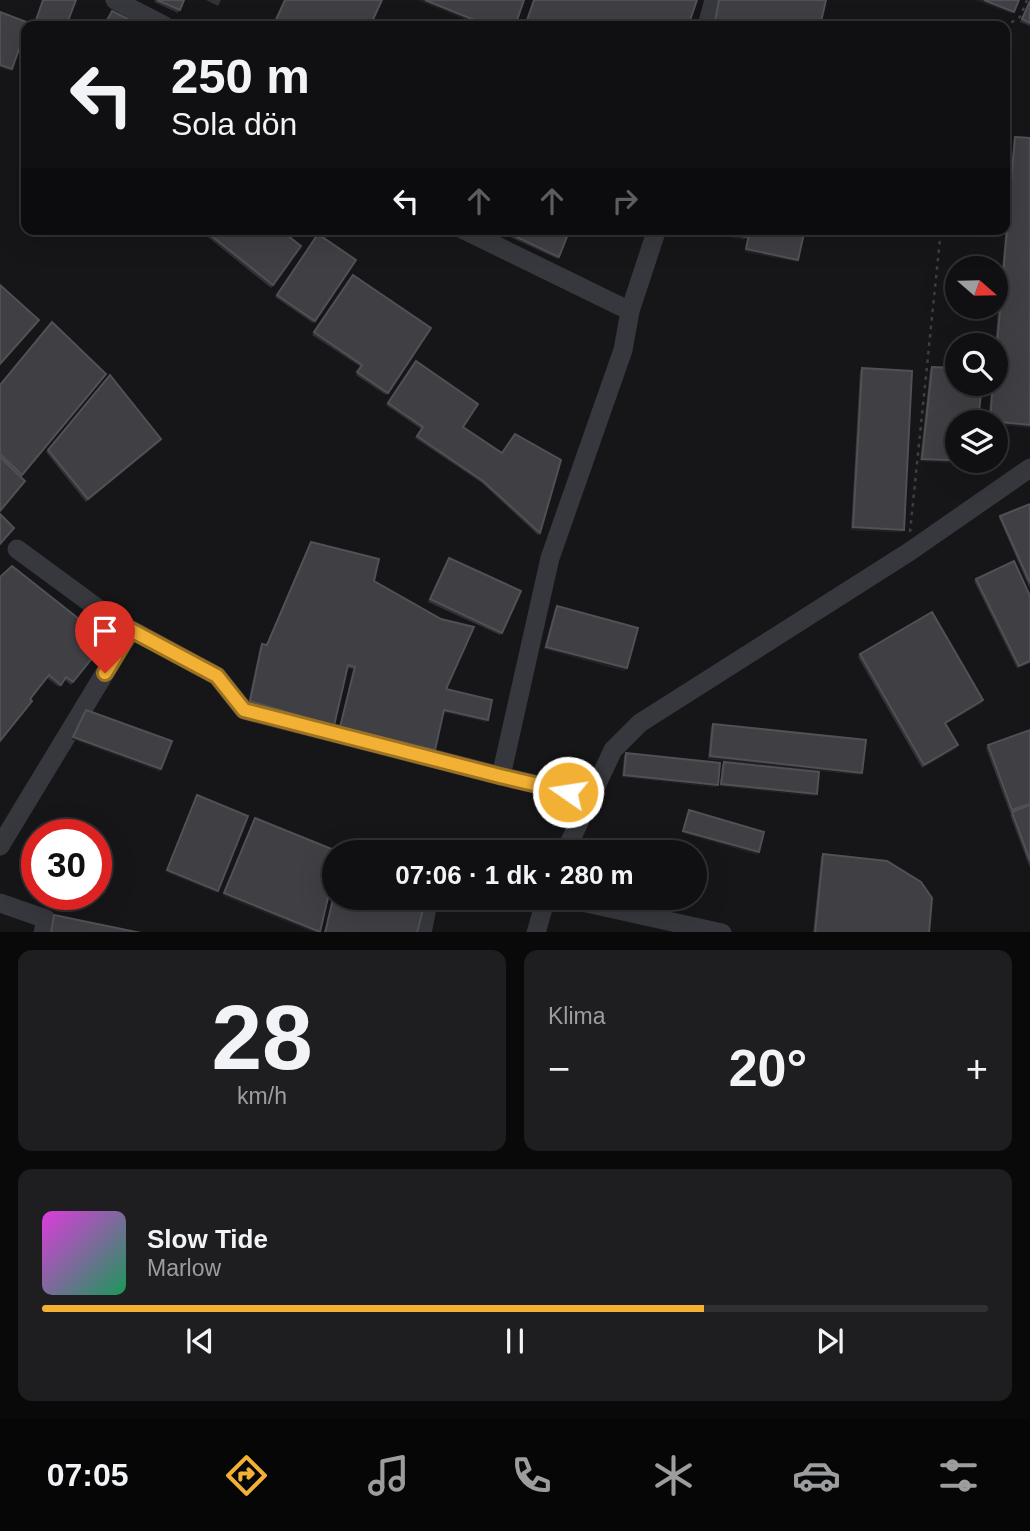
<!DOCTYPE html>
<html lang="tr">
<head>
<meta charset="utf-8">
<style>
  body { margin:0; font-family:Helvetica,sans-serif; background:#1e1e20; color:#f1f3f6; height:100vh; display:flex; flex-direction:column; font-size:26px; white-space:nowrap }
  * { box-sizing:border-box; margin:0 }
  p { font-size:23px; color:#9c9d9f }
  .icon { flex:none; width:38px; height:38px; fill:none; stroke:currentColor; stroke-width:2; stroke-linecap:round; stroke-linejoin:round }
  .map { position:relative; height:932px; overflow:hidden }
  .side { display:flex; flex-direction:column; gap:18px; padding:18px; background:#09090a; flex:1 }
  .side>* { flex:none }
  .guide { position:absolute; left:21px; top:21px; width:989px; height:214px; border-radius:14px; box-shadow:0 7px 28px #0002,0 0 0 2px #303032; background:#101012; color:#f1f3f6; overflow:hidden }
  .needle { width:46px; rotate:110deg }
  .tools { position:absolute; left:945px; top:256px; display:grid; gap:14px }
  .tools a { display:grid; place-items:center; width:63px; height:63px; border-radius:50%; background:#101012; box-shadow:0 7px 28px #0002,0 0 0 2px #303032; font-size:35px }
  .speed { position:absolute; left:21px; top:819px; display:flex; gap:14px; font-size:35px; font-weight:700; text-align:center }
  .speed>* { display:grid; place-content:center; width:91px; height:91px; border-radius:50%; background:#101012; box-shadow:0 7px 28px #0002,0 0 0 2px #303032; line-height:1 }
  .speed .limit { border:10px solid #d22; background:#fff; color:#111 }
  .pin { position:absolute; display:grid; place-items:center; width:60px; height:60px; color:#fff; margin:-72px -30px; border-radius:50% 50% 50% 0; rotate:-45deg; box-shadow:0 0 7px #0007 }
  .pin .icon { rotate:45deg }
  .me { position:absolute; width:77px; margin:-38px; rotate:283deg; stroke-linejoin:round; filter:drop-shadow(0 0 5px #0008) }
  .turn { display:flex; align-items:center; gap:24px; height:147px; padding:0 35px; font-size:32px }
  .turn .icon { width:91px; height:91px; stroke-width:2.5 }
  .turn b { display:block; font-size:49px; line-height:60px }
  .lanes { display:flex; align-items:center; height:66px; padding:0 35px; background:#0003; justify-content:center; gap:35px; direction:ltr }
  .lanes .off { opacity:.35 }
  .big { font-size:52px; font-weight:700; line-height:1.1 }
  .side .tile { flex:1; display:flex; flex-direction:column; justify-content:center; gap:10px; min-width:0; padding:0 24px; border-radius:14px; background:#1e1e20 }
  .side .dial { align-items:center; gap:0 }
  .dial b { font-size:91px; line-height:1 }
  .song { display:flex; align-items:center; gap:21px }
  .cover { width:84px; height:84px; border-radius:10px; background:linear-gradient(135deg,hsl(300 70% 55%),hsl(150 70% 35%)) }
  .played { height:7px; border-radius:4px; background:linear-gradient(90deg,#f2b134 70%,#303032 70%) }
  .keys { display:flex; justify-content:space-around; direction:ltr }
  .heat { display:flex; justify-content:space-between; align-items:center; font-size:38px; direction:ltr }
  .side .tiles { flex:1; display:grid; gap:18px; grid-template-columns:1fr 1fr }
  .tile:last-child { grid-column:span 2 }
  .trip { position:absolute; left:322px; top:840px; width:385px; height:70px; border-radius:35px; background:#101012; box-shadow:0 7px 28px #0002,0 0 0 2px #303032; font-weight:700; line-height:70px; text-align:center }
  .menu { display:flex; height:112px; justify-content:space-around; align-items:center; background:#060607; color:#9c9d9f }
  .menu .icon { width:49px; height:49px }
  .menu .current { color:#f2b134 }
  .menu b { font-size:32px; color:#f1f3f6 }
  .map>svg:first-child { display:block }
  .lines { fill:none; stroke-linecap:round; stroke-linejoin:round }
  .path { stroke:#3d3f44; stroke-width:2.5; stroke-dasharray:3.5 5; stroke-linecap:butt }
  .minor { stroke:#37383d; stroke-width:19 }
  .wall { fill:#323236 }
  .shaded-wall { fill:#212124 }
  .building { fill:#3f3f44; stroke:#4f5156; stroke-width:2 }
  .route-casing { stroke:#9d7322; stroke-width:18 }
  .route { stroke:#f2b134; stroke-width:12 }
</style>
</head>
<body>
<div class="map">
<svg width="1030" height="933" viewBox="0 0 1030 933">
  <rect width="100%" height="100%" fill="#161618"/>
  <g class="lines">
    <!-- path -->
    <g class="path">
      <polyline points="1004,27 1020,17 1027,0"/>
      <polyline points="910,532 941,229"/>
    </g>
    <!-- minor -->
    <g class="minor">
      <polyline points="115,0 165,26"/>
      <polyline points="707,26 714,0"/>
      <polyline points="462,229 630,311"/>
      <polyline points="17,549 115,621 217,676 244,710 501,776"/>
      <polyline points="590,797 501,776 550,558 623,350 630,311 657,229"/>
      <polyline points="0,846 131,630"/>
      <polyline points="565,852 613,750 640,723 909,552 1030,468"/>
      <polyline points="564,898 722,933"/>
      <polyline points="0,903 46,919 43,933"/>
      <polyline points="422,933 429,898"/>
      <polyline points="536,933 546,898"/>
    </g>
  </g>
  <!-- wall -->
  <g class="wall">
    <polygon points="155,0 184,0 178,13 154,2"/>
    <polygon points="206,0 221,0 218,6"/>
    <polygon points="718,0 826,0 820,26 713,26"/>
    <polygon points="1030,0 1030,26 1020,22"/>
    <polygon points="1015,137 1030,138 1030,428 996,424 996,422 988,422 992,383 996,383 995,345 1014,139"/>
    <polygon points="198,229 279,229 301,246 271,288"/>
    <polygon points="493,229 570,229 558,259"/>
    <polygon points="318,234 356,260 313,323 275,297"/>
    <polygon points="353,275 431,328 386,395 356,375 361,367 312,335"/>
    <polygon points="416,361 463,427 502,453 540,533 538,535 482,483 415,438 421,429 386,405"/>
    <polygon points="932,367 972,464 920,461 930,370"/>
    <polygon points="862,368 904,530 902,532 851,530 860,371"/>
    <polygon points="106,374 21,477 0,511 0,385"/>
    <polygon points="110,375 161,439 86,502 46,452"/>
    <polygon points="1030,504 1030,589 999,518 1000,516"/>
    <polygon points="311,542 374,581 446,689 488,720 486,722 444,712 433,753 339,730 353,669 348,668 334,726 332,728 248,703 260,647 262,644 266,645"/>
    <polygon points="449,558 502,633 500,635 428,602"/>
    <polygon points="0,577 101,647 71,685 65,680 59,687 47,678 0,741"/>
    <polygon points="976,579 1030,663 1017,668 974,581"/>
    <polygon points="557,606 625,671 544,649 555,609"/>
    <polygon points="860,654 983,700 982,703 946,724 957,748 922,768 858,657"/>
    <polygon points="713,724 861,775 708,759 711,727"/>
    <polygon points="1030,730 1030,868 1010,815 1012,812 1010,813 986,748 988,745"/>
    <polygon points="626,753 716,787 622,777 624,756"/>
    <polygon points="724,762 815,796 720,786 722,764"/>
    <polygon points="823,854 929,933 813,933 821,857"/>
    <polygon points="334,891 334,898 417,933 324,933"/>
  </g>
  <!-- shaded-wall -->
  <g class="shaded-wall">
    <polygon points="417,0 425,0 489,26 481,26"/>
    <polygon points="975,0 984,0 1014,12 1012,14"/>
    <polygon points="0,65 12,69 10,71 0,68"/>
    <polygon points="701,229 746,237 744,240 699,232"/>
    <polygon points="746,249 798,260 797,262 744,252"/>
    <polygon points="990,421 1030,425 1030,428 996,424 996,422 989,422"/>
    <polygon points="161,439 160,442 86,502 88,499"/>
    <polygon points="922,459 974,461 972,464 920,461"/>
    <polygon points="853,527 904,530 902,532 851,530"/>
    <polygon points="546,647 627,668 625,671 544,649"/>
    <polygon points="983,700 982,703 944,725 945,723"/>
    <polygon points="250,701 334,726 332,728 248,703"/>
    <polygon points="444,710 488,720 486,722 443,712"/>
    <polygon points="340,727 435,750 433,753 339,730"/>
    <polygon points="73,737 161,769 160,772 71,739"/>
    <polygon points="958,745 957,748 922,768 924,765"/>
    <polygon points="710,756 862,773 861,775 708,759"/>
    <polygon points="624,775 718,785 716,787 622,777"/>
    <polygon points="721,784 817,794 815,796 720,786"/>
    <polygon points="683,831 759,852 757,855 682,833"/>
    <polygon points="167,870 218,891 216,893 165,872"/>
    <polygon points="224,893 320,932 314,933 223,896"/>
  </g>
  <!-- building -->
  <g class="building">
    <polygon points="43,0 76,0 66,26 34,26"/>
    <polygon points="157,0 184,0 180,10"/>
    <polygon points="285,0 382,0 370,26 273,26"/>
    <polygon points="425,0 524,0 515,26 489,26"/>
    <polygon points="534,0 697,0 688,26 525,26"/>
    <polygon points="719,0 826,0 820,26 714,26"/>
    <polygon points="984,0 1019,0 1014,12"/>
    <polygon points="1030,1 1030,23 1022,19"/>
    <polygon points="112,11 142,26 104,26"/>
    <polygon points="0,12 29,23 27,26 26,26 26,29 12,69 0,65"/>
    <polygon points="26,47 26,60 22,59"/>
    <polygon points="1015,137 1030,138 1030,425 990,421 993,383 996,383 996,356"/>
    <polygon points="203,229 279,229 301,246 273,285"/>
    <polygon points="500,229 570,229 559,257"/>
    <polygon points="702,229 747,229 746,237"/>
    <polygon points="750,229 805,229 798,260 746,249"/>
    <polygon points="318,234 356,260 315,321 277,295"/>
    <polygon points="353,275 431,328 388,393 357,372 362,365 314,332"/>
    <polygon points="0,285 39,320 0,364"/>
    <polygon points="52,322 106,374 22,475 0,454 0,385"/>
    <polygon points="416,361 478,404 463,427 502,453 515,434 561,460 540,533 483,481 417,436 423,427 388,403"/>
    <polygon points="932,367 957,368 957,383 982,383 978,422 957,422 957,460 974,460 974,461 922,459"/>
    <polygon points="862,368 912,371 904,530 853,527"/>
    <polygon points="110,375 161,439 88,499 48,450"/>
    <polygon points="0,457 25,481 0,511"/>
    <polygon points="1030,504 1030,583 1000,516"/>
    <polygon points="0,514 14,528 0,544"/>
    <polygon points="311,542 379,559 374,581 441,619 474,627 446,689 492,700 488,720 444,710 435,750 340,727 355,667 348,665 334,726 250,701 262,644 267,645"/>
    <polygon points="449,558 521,591 502,633 430,599"/>
    <polygon points="1014,561 1030,596 1030,661 1019,666 976,579"/>
    <polygon points="12,566 103,638 98,645 101,647 73,682 66,677 61,685 49,675 30,699 32,701 0,741 0,577"/>
    <polygon points="557,606 638,628 627,668 546,647"/>
    <polygon points="932,612 983,700 945,723 958,745 924,765 860,654"/>
    <polygon points="86,710 172,741 161,769 73,737"/>
    <polygon points="713,724 866,740 862,773 710,756"/>
    <polygon points="1030,730 1030,804 1012,810 988,745"/>
    <polygon points="626,753 720,763 718,785 624,775"/>
    <polygon points="724,762 819,772 817,794 721,784"/>
    <polygon points="197,795 248,816 218,891 167,870"/>
    <polygon points="1030,805 1030,861 1012,812"/>
    <polygon points="689,810 764,832 759,852 683,831"/>
    <polygon points="255,818 339,852 334,852 334,872 320,932 224,893"/>
    <polygon points="823,854 887,861 921,882 932,898 929,933 815,933"/>
    <polygon points="334,895 334,898 413,898 425,901 417,933 325,933"/>
    <polygon points="54,915 141,933 51,933"/>
  </g>
  <g class="lines">
    <defs>
      <polyline id="route" points="105,673 131,630 217,676 244,710 500,776 568,792"/>
    </defs>
    <!-- route casing -->
    <use href="#route" class="route-casing"/>
    <!-- route -->
    <use href="#route" class="route"/>
  </g>
</svg>
<div class="tools">
<a><svg class="needle" viewBox="-14 -14 28 28"><path d="M0-13l5 13h-10z" fill="#e53935"/><path d="M0 13l5-13h-10z" fill="#9c9d9f"/></svg></a>
<a><svg class="icon" aria-label="search" viewBox="0 0 24 24"><circle cx="10" cy="10" r="6"/><path d="M15 15l6 6"/></svg></a>
<a><svg class="icon" aria-label="layers" viewBox="0 0 24 24"><path d="M12 4l9 5-9 5-9-5zM3 14l9 5 9-5"/></svg></a>
</div>
<div class="speed"><div class="limit">30</div></div>
<div class="pin" style="left:105px;top:673px;background:#d93025"><svg class="icon" aria-label="arrive" viewBox="0 0 24 24"><path d="M6 21V4h12l-3 4 3 4H6"/></svg></div>
<svg class="me" style="left:568px;top:792px" viewBox="-20 -20 40 40"><circle r="17" fill="#f2b134" stroke="#fff" stroke-width="3"/><path d="M0-11L8 9 0 5-8 9z" fill="#fff"/></svg>
<div class="trip">07:06 · 1 dk · 280 m</div>
<div class="guide">
<div class="turn"><svg class="icon" aria-label="left" viewBox="0 0 24 24"><path d="M17 20v-9H6M10 6l-5 5 5 5"/></svg><div><b>250 m</b>Sola dön</div></div>
<div class="lanes"><svg class="icon" aria-label="left" viewBox="0 0 24 24"><path d="M17 20v-9H6M10 6l-5 5 5 5"/></svg><svg class="icon off" aria-label="ahead" viewBox="0 0 24 24"><path d="M12 20V5M6 11l6-6 6 6"/></svg><svg class="icon off" aria-label="ahead" viewBox="0 0 24 24"><path d="M12 20V5M6 11l6-6 6 6"/></svg><svg class="icon off" aria-label="right" viewBox="0 0 24 24"><path d="M7 20v-9h11M14 6l5 5-5 5"/></svg></div>
</div>
</div>
<section class="side">
<div class="tiles">
<div class="tile dial"><b>28</b><p>km/h</p></div>
<div class="tile"><p>Klima</p>
<div class="heat"><a>−</a><b class="big">20°</b><a>+</a></div>
</div>
<div class="tile">
<div class="song"><i class="cover"></i><div><b>Slow Tide</b><p>Marlow</p></div></div>
<div class="played"></div>
<div class="keys"><svg class="icon" aria-label="previous" viewBox="0 0 24 24"><path d="M18 5L8 12l10 7zM5 5v14"/></svg><svg class="icon" aria-label="pause" viewBox="0 0 24 24"><path d="M8 5v14M16 5v14"/></svg><svg class="icon" aria-label="next" viewBox="0 0 24 24"><path d="M6 5l10 7-10 7zM19 5v14"/></svg></div>
</div>
</div>
</section>
<nav class="menu">
<b>07:05</b>
<svg class="icon current" aria-label="directions" viewBox="0 0 24 24"><path d="M12 3l9 9-9 9-9-9zM9 14v-3h6M13 9l2 2-2 2"/></svg>
<svg class="icon" aria-label="music" viewBox="0 0 24 24"><path d="M9 18V5l10-2v13"/><circle cx="6" cy="18" r="3"/><circle cx="16" cy="16" r="3"/></svg>
<svg class="icon" aria-label="phone" viewBox="0 0 24 24"><path d="M5 4h4l2 5-3 2q2 4 5 5l2-3 5 2v4C11 20 4 13 5 4z"/></svg>
<svg class="icon" aria-label="climate" viewBox="0 0 24 24"><path d="M12 3v18M4 7l16 10M4 17L20 7"/></svg>
<svg class="icon" aria-label="car" viewBox="0 0 24 24"><path d="M5 17H2v-5l4-1 3-4h7l3 4 3 1v5h-3M9 17h6M6 11h13"/><circle cx="7" cy="17" r="2"/><circle cx="17" cy="17" r="2"/></svg>
<svg class="icon" aria-label="filters" viewBox="0 0 24 24"><path d="M4 7h16M4 17h16"/><circle cx="9" cy="7" r="2"/><circle cx="15" cy="17" r="2"/></svg>
</nav>
</body>
</html>
